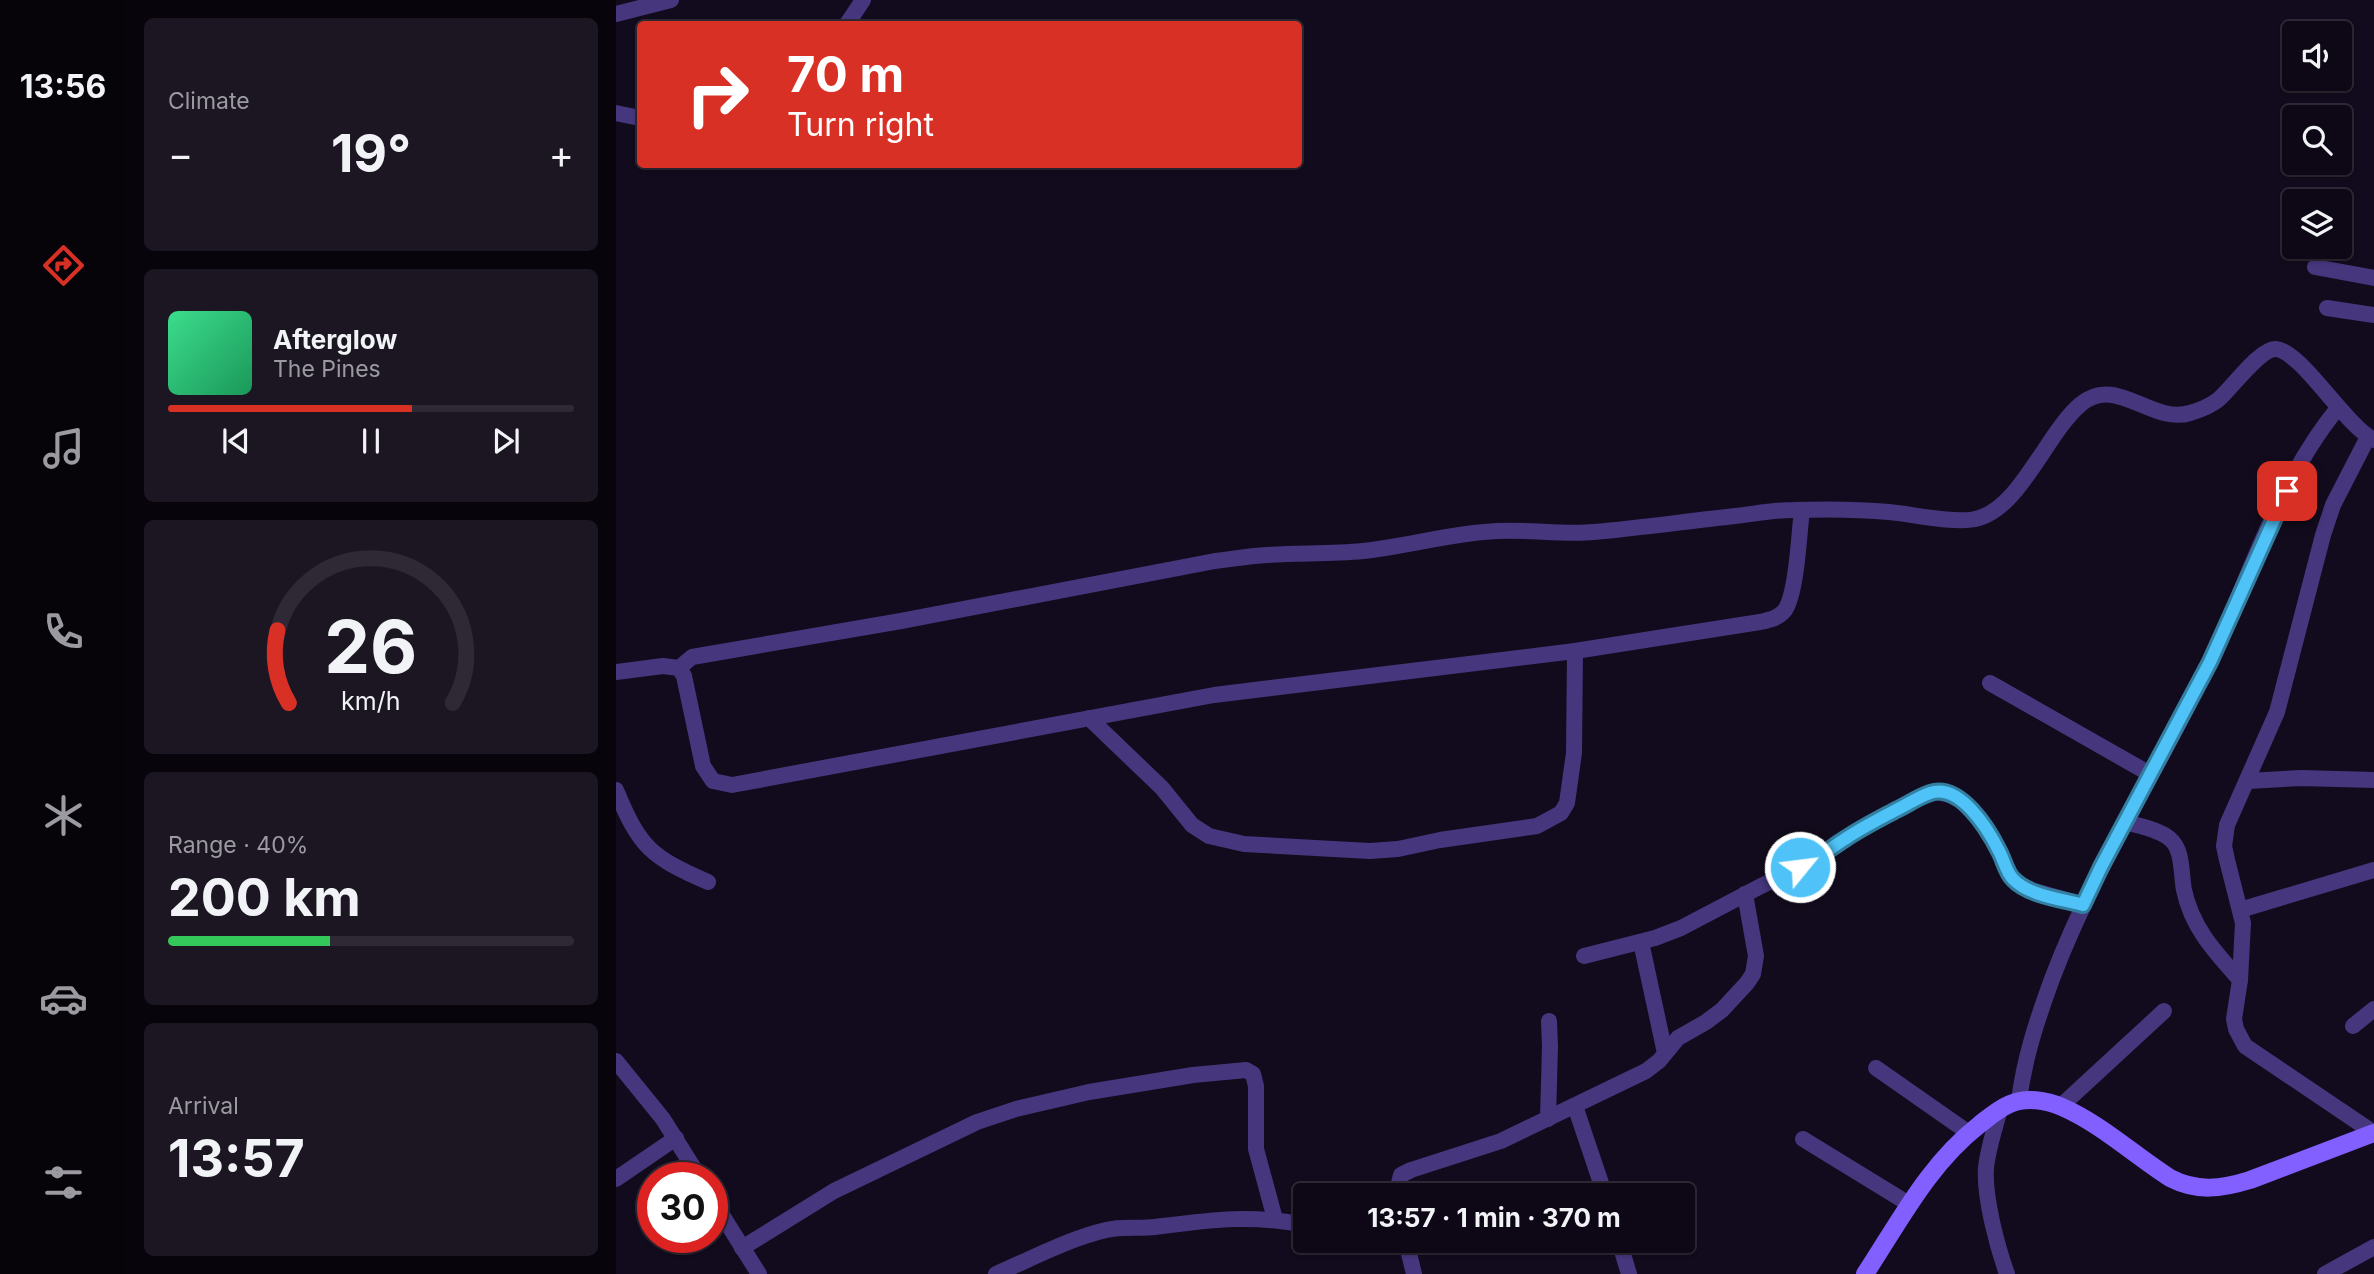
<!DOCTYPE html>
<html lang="en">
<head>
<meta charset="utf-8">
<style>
  body { margin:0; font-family:Inter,sans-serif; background:#1c1623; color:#f1f3f6; height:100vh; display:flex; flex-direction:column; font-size:26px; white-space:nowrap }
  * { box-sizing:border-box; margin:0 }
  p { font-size:23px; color:#9b9aa1 }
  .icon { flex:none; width:38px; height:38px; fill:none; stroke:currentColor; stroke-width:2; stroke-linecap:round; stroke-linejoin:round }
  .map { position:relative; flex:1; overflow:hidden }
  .side { display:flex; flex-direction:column; gap:18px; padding:18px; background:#08040c; width:490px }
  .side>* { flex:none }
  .banner { position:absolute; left:21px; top:21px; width:665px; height:147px; border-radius:7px; box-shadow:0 2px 5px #0004,0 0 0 2px #2e2935; background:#d93025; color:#fff; overflow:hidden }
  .buttons { position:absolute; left:1666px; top:21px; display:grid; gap:14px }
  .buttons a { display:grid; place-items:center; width:70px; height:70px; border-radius:7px; background:#0e0816; box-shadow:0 2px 5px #0004,0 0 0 2px #2e2935; font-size:35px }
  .speed { position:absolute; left:21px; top:1162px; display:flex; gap:14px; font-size:35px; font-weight:700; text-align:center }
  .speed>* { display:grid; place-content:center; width:91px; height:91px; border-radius:50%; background:#0e0816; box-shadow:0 2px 5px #0004,0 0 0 2px #2e2935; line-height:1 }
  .speed .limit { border:10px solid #d22; background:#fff; color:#111 }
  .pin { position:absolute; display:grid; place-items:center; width:60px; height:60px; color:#fff; margin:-30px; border-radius:14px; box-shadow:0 4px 10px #0006 }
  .me { position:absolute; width:77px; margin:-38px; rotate:61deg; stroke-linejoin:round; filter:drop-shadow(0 0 5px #0008) }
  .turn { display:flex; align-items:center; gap:24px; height:147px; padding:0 35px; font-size:32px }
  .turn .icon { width:91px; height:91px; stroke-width:2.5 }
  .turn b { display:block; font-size:49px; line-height:60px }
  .big { font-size:52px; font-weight:700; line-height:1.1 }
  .side .tile { flex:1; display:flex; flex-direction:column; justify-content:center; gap:10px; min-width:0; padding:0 24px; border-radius:10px; background:#1c1623 }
  .side .dial { align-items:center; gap:0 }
  .dial svg { height:182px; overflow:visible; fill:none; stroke:#2e2935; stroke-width:7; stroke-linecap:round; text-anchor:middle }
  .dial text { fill:#f1f3f6; stroke:none }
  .song { display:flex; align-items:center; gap:21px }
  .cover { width:84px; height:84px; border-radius:10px; background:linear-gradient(135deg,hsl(150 70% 55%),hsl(150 70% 35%)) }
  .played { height:7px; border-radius:4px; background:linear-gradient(90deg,#d93025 60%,#2e2935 60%) }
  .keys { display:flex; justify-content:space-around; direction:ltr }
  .heat { display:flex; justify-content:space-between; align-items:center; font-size:38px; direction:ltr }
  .charge { height:10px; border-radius:5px; background:linear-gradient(90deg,#34c759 40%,#2e2935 0) }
  .trip { position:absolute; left:677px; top:1183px; width:402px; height:70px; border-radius:7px; background:#0e0816; box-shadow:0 2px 5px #0004,0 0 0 2px #2e2935; font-weight:700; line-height:70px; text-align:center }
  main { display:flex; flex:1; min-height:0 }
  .tab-bar { display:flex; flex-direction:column; width:126px; justify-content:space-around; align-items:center; background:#060309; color:#9b9aa1 }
  .tab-bar .icon { width:49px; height:49px }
  .tab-bar .active { color:#d93025 }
  .tab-bar b { font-size:32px; color:#f1f3f6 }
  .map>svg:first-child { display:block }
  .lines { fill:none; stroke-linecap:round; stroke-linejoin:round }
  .street { stroke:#46367d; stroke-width:16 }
  .secondary { stroke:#825fff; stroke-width:18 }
  .route-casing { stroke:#337fa1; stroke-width:18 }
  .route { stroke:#4fc3f7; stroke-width:12 }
</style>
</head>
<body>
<main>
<nav class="tab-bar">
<b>13:56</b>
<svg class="icon active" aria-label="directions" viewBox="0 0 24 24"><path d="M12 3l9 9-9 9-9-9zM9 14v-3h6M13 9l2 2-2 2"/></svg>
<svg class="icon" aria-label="music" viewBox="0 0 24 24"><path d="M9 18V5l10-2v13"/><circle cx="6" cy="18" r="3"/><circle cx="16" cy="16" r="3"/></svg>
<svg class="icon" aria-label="phone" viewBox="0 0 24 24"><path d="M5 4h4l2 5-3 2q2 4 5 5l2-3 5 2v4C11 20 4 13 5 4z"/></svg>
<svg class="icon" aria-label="climate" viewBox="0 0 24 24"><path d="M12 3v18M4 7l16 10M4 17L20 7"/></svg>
<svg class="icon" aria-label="car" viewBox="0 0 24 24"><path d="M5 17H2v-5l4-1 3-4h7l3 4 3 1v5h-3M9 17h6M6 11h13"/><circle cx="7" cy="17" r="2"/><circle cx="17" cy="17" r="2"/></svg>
<svg class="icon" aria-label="filters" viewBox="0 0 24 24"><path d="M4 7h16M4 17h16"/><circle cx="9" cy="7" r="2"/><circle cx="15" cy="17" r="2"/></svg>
</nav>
<section class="side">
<div class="tile"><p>Climate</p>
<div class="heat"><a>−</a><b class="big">19°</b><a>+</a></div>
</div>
<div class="tile">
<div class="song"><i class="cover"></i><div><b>Afterglow</b><p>The Pines</p></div></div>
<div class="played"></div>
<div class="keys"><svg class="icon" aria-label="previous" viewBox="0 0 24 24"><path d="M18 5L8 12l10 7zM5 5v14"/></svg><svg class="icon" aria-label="pause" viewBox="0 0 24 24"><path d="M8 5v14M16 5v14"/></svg><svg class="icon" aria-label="next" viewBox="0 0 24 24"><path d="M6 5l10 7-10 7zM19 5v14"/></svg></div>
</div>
<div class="tile dial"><svg viewBox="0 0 100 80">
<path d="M14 69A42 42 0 1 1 86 69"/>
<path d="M14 69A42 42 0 0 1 9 37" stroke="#d93025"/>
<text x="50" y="56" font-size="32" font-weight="700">26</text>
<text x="50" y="72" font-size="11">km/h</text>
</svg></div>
<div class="tile"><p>Range · 40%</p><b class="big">200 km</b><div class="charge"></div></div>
<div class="tile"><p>Arrival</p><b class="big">13:57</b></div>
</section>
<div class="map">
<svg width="1758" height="1274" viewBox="0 0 1758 1274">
  <rect width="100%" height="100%" fill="#120b1d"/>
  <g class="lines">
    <!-- street -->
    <g class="street">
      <polyline points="0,14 55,0"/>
      <polyline points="231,24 247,0"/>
      <polyline points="0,113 24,118"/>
      <polyline points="1699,267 1758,278"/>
      <polyline points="1711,308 1758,315"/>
      <polyline points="1752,437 1717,505 1707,535 1661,712 1611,825 1608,846 1611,860 1627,923 1624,980 1618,1019 1620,1029 1629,1046 1758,1133"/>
      <path d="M 63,668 L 76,657 L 285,621 L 599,561 C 616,559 633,556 651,555 C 683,553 715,554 747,551 C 792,546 836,533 881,531 C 913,529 946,535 978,532 C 1025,528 1072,521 1119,516 C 1138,514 1157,510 1177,510 C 1209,509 1241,509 1273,512 C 1297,514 1342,525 1363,518 C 1405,506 1432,431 1465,404 C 1500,374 1536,425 1574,413 C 1584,410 1595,406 1603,399 C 1616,388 1644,348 1660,349 C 1685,351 1728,424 1758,440"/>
      <path d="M 0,672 L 47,666 L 63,668 L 68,676 L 87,766 L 97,781 L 116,785 L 598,695 L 959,651 L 1144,622 C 1154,620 1163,618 1169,610 C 1181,592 1183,533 1186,510"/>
      <polyline points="1374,683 1534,774"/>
      <polyline points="473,718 546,788 576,825 593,836 628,844 754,851 782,849 824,840 921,826 945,813 951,803 958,753 959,651"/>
      <polyline points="1632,781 1685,778 1758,780"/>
      <path d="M 0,790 C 24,848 35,857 92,882"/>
      <path d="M 1509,822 C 1522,826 1543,829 1554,839 C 1567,849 1565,874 1568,890 C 1576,928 1599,952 1624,980"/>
      <polyline points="1624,910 1758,870"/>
      <polyline points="1025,942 1049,1053"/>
      <polyline points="968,956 1039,938 1065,928 1145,886 1200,860 1241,831 1303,798 1321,792 1334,795 1344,800 1360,815 1379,843 1393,873 1400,882 1415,890 1467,905"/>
      <polyline points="1737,1026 1758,1009"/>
      <polyline points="0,1061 47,1119 84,1178"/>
      <polyline points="1260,1068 1353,1133"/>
      <path d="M 1403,1101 C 1408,1059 1421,1020 1436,979 C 1478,868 1542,769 1594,662 C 1633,579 1663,479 1722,408"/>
      <polyline points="959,1106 989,1195"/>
      <polyline points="1445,1106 1548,1011"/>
      <path d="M 1384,1109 C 1379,1128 1372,1148 1370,1168 C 1368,1197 1381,1246 1391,1274"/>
      <polyline points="932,1119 934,1046 933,1021"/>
      <polyline points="1187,1139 1293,1204"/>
      <polyline points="0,1179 60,1138"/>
      <polyline points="780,1195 785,1175 795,1170 885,1141 1030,1071 1043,1061 1062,1038 1090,1022 1106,1010 1131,983 1137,974 1140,956 1129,894"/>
      <polyline points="96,1199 143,1274"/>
      <polyline points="760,1241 791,1247"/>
      <polyline points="790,1241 798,1274"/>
      <polyline points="1003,1241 1013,1274"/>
      <polyline points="126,1248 218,1191 361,1122 400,1109 473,1092 577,1075 630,1070 637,1074 640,1086 640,1149 659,1219"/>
      <path d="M 380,1274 C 415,1259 452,1239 490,1230 C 506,1226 523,1229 539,1227 C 594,1220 634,1214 690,1225"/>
      <polyline points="1709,1274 1758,1247"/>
    </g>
    <!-- secondary -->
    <path class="secondary" d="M 1249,1274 C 1284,1221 1312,1165 1363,1125 C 1372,1118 1382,1109 1394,1104 C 1410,1097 1430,1100 1446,1107 C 1485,1124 1518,1155 1554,1178 C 1581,1192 1605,1189 1634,1180 L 1758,1133"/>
  </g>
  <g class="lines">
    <defs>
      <path id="route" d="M 1184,867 C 1201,860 1213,849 1229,839 C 1245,828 1263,819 1280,810 C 1291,805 1302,797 1314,793 C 1344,783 1372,829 1383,851 C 1388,860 1390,872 1397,879 C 1413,896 1446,899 1467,905 L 1485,867 L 1594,662 L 1671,491"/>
    </defs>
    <!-- route casing -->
    <use href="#route" class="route-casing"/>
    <!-- route -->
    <use href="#route" class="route"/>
  </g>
</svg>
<div class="buttons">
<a><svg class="icon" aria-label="sound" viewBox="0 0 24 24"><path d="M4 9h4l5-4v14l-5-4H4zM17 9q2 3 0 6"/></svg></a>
<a><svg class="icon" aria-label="search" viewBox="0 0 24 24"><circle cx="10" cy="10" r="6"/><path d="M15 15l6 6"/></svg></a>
<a><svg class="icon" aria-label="layers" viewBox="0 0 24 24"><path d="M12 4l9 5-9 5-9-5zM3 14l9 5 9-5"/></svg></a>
</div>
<div class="speed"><div class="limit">30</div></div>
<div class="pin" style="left:1671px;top:491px;background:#d93025"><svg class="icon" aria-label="arrive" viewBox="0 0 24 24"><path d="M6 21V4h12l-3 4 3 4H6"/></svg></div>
<svg class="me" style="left:1184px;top:867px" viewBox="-20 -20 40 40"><circle r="17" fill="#4fc3f7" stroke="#fff" stroke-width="3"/><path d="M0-11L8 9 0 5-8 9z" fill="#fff"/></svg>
<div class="trip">13:57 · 1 min · 370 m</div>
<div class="banner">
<div class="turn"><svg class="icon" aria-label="right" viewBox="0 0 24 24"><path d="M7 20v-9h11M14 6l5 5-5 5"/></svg><div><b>70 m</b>Turn right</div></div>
</div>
</div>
</main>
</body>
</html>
